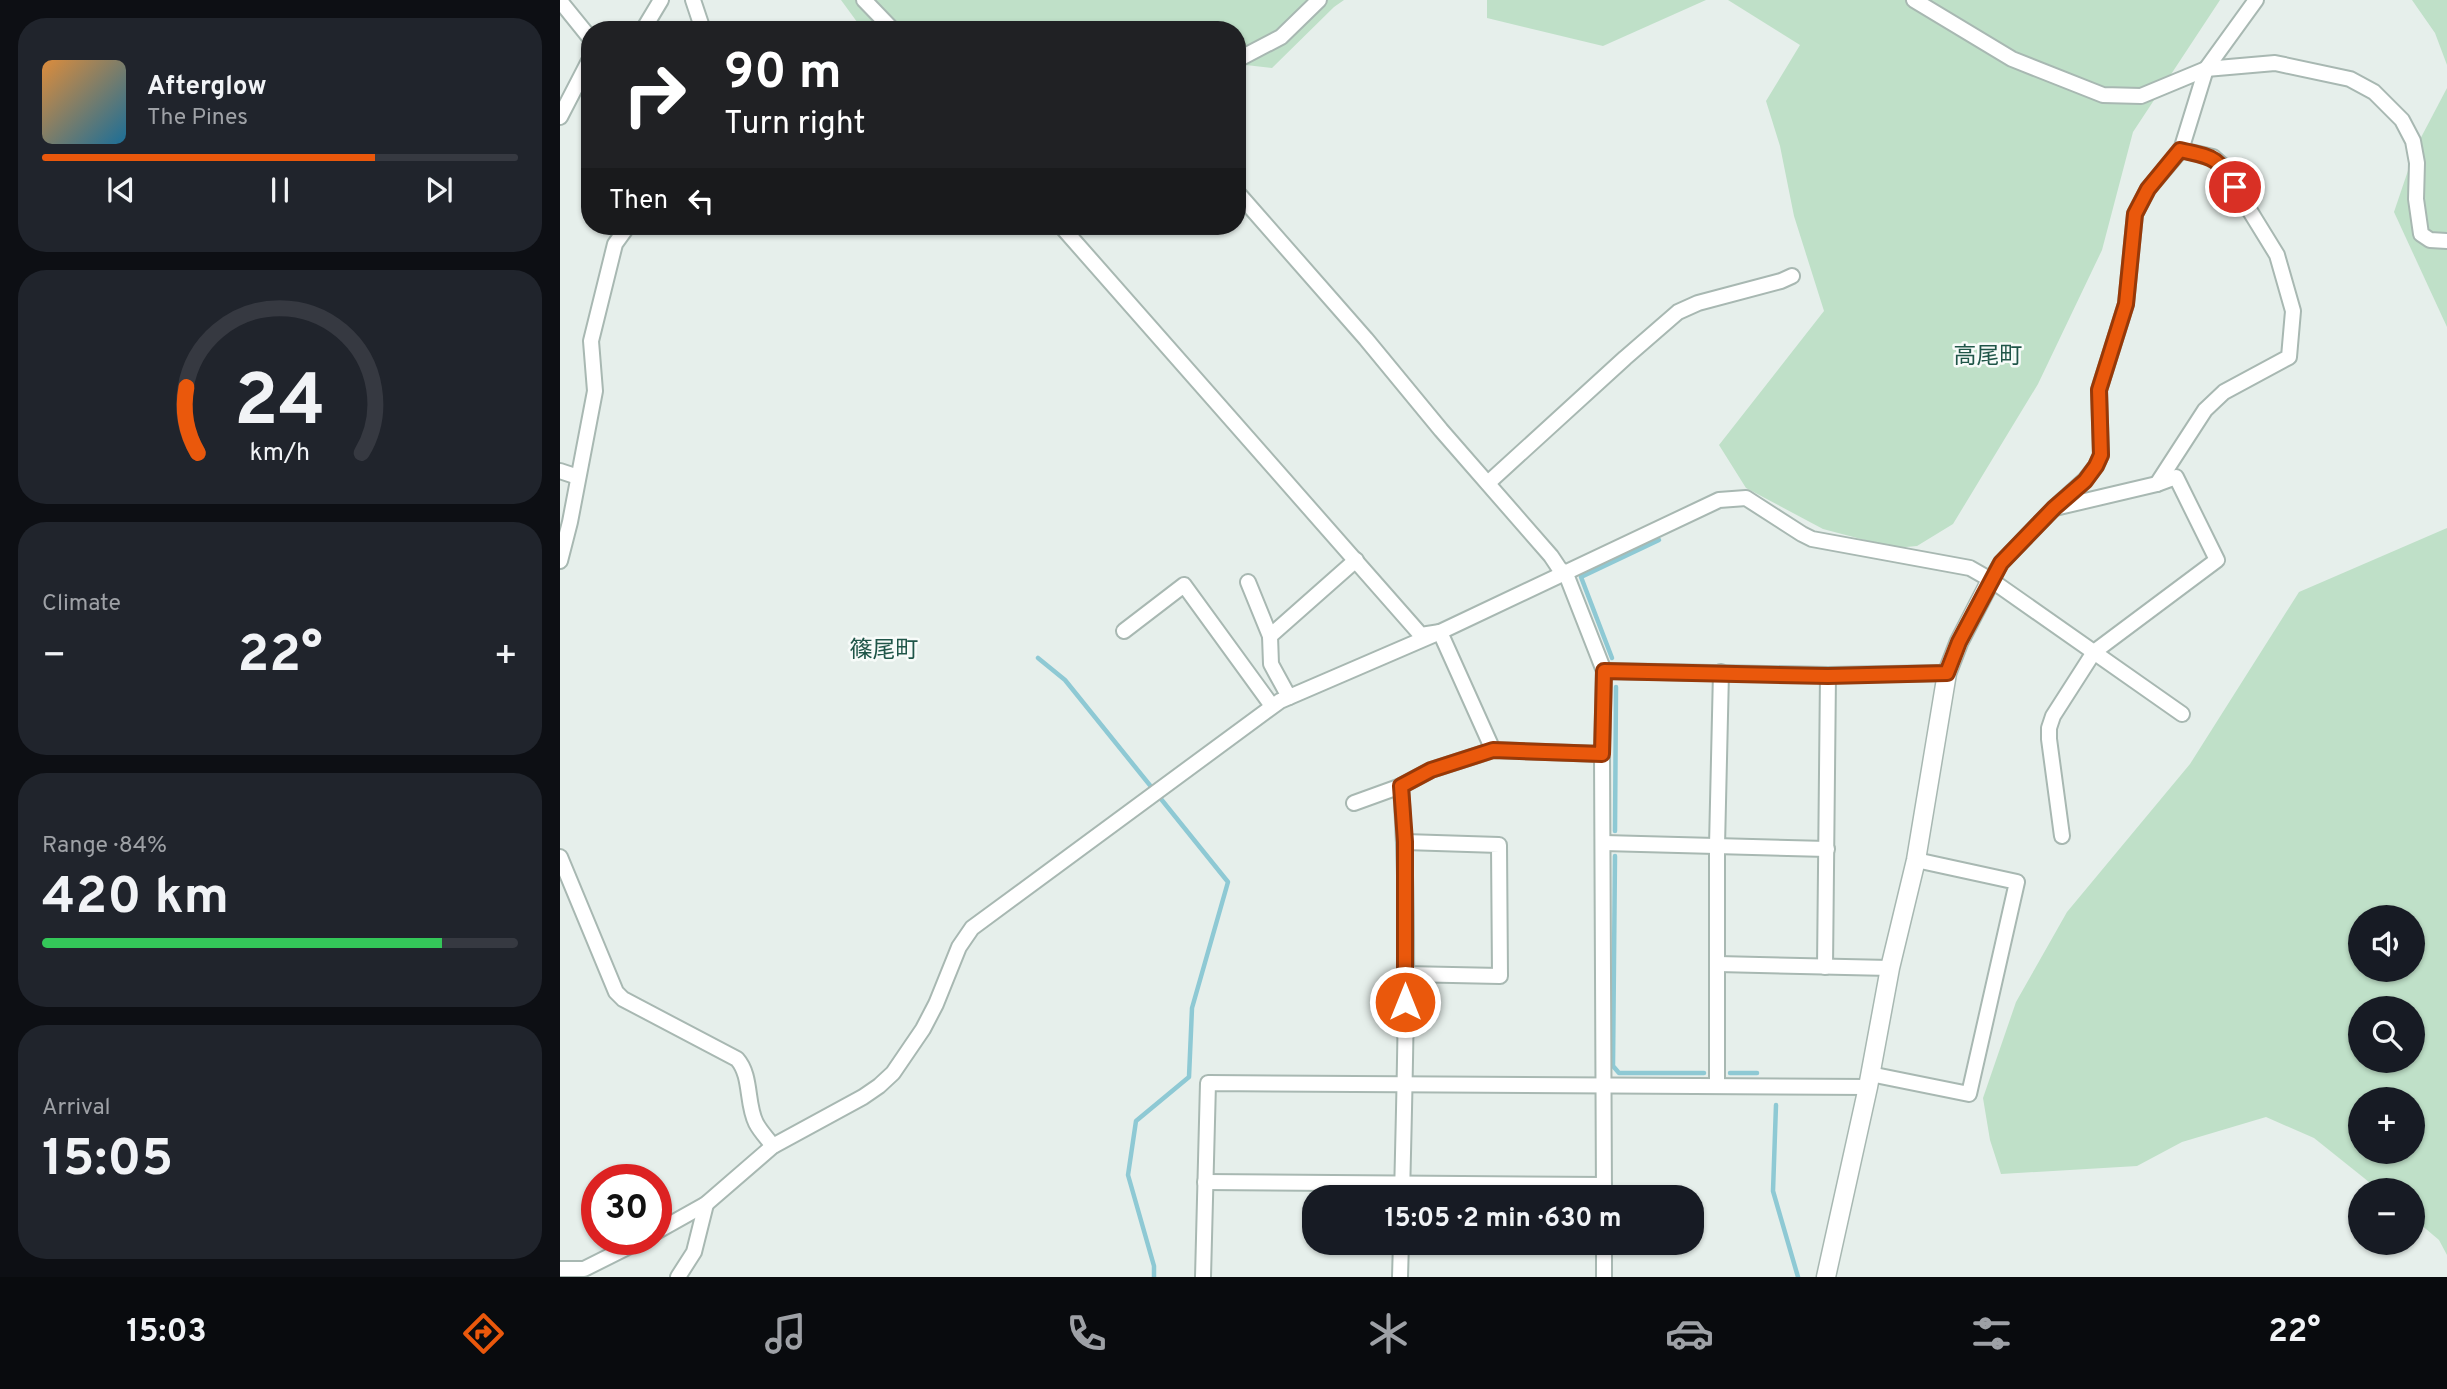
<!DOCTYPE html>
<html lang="en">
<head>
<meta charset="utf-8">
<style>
  body { margin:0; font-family:Overpass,"Noto Sans JP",sans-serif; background:#20242c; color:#f1f3f6; height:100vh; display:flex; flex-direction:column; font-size:26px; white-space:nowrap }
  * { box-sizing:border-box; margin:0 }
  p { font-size:23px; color:#9ea1a6 }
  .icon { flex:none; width:38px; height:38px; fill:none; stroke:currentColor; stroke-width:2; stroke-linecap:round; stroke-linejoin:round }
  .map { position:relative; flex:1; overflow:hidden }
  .drawer { display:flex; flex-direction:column; gap:18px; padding:18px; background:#0d0f14; width:560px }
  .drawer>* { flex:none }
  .banner { position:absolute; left:21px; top:21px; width:665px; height:214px; border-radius:28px; box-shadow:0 2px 5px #0004; background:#202124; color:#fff; overflow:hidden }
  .tools { position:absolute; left:1788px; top:905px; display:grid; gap:14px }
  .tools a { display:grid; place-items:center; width:77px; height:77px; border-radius:50%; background:#171b24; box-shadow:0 2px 5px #0004; font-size:35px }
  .speed { position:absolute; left:21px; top:1164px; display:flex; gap:14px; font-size:35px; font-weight:700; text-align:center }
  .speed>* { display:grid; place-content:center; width:91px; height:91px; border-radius:50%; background:#171b24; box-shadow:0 2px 5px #0004; line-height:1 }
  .speed .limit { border:10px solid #d22; background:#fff; color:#111 }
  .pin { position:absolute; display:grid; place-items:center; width:60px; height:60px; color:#fff; margin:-30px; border:4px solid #fff; border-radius:50%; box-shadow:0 2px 7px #0007 }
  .me { position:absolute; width:77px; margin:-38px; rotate:0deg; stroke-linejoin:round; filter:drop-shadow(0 0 5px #0008) }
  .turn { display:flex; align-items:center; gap:24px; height:147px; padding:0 28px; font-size:32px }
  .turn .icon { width:91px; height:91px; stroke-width:2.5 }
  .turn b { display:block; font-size:49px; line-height:60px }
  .then { display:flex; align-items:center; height:66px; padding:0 28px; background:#0003; gap:14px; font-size:26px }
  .big { font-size:52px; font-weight:700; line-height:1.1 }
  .drawer .card { flex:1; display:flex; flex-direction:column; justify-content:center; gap:10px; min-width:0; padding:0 24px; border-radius:28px; background:#20242c }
  .drawer .dial { align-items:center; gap:0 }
  .dial svg { height:182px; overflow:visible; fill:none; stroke:#363941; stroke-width:7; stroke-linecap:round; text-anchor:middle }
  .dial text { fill:#f1f3f6; stroke:none }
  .song { display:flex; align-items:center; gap:21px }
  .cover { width:84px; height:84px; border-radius:10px; background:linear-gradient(135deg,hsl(30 70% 55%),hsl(200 70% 35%)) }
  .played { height:7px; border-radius:4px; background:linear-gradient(90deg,#ea580c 70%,#363941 70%) }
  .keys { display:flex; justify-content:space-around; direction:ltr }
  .heat { display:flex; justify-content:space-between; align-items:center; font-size:38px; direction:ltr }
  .charge { height:10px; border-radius:5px; background:linear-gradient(90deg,#34c759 84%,#363941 0) }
  .trip { position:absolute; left:742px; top:1185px; width:402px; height:70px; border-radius:28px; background:#171b24; box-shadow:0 2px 5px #0004; font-weight:700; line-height:70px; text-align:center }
  .dock { display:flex; height:112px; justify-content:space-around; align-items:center; background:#090b0e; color:#9ea1a6 }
  .dock .icon { width:49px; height:49px }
  .dock .selected { color:#ea580c }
  .dock b { font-size:32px; color:#f1f3f6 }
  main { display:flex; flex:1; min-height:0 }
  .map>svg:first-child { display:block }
  .green { fill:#bfe0c8; fill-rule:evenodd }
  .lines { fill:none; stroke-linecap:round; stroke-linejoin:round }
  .stream { stroke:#8ec9d4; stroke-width:4.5 }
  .minor-casing { stroke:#a8b8b2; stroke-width:18 }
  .tertiary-casing { stroke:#a8b8b2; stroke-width:21 }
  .minor { stroke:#fff; stroke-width:14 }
  .tertiary { stroke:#fff; stroke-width:18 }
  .route-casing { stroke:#983908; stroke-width:18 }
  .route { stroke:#ea580c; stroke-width:12 }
  .labels { text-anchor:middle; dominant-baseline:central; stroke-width:5; stroke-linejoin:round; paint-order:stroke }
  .quarter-label { font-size:23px; fill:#1f5548; stroke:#f7fbf9 }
</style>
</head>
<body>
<main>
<section class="drawer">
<div class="card">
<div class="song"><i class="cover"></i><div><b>Afterglow</b><p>The Pines</p></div></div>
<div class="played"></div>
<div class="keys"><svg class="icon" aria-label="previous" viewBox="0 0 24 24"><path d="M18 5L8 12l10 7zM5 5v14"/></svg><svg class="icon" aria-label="pause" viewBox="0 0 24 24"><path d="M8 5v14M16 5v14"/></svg><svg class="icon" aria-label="next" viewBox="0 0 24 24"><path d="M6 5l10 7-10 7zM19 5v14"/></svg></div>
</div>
<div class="card dial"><svg viewBox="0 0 100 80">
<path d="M14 69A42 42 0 1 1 86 69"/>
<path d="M14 69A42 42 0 0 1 9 40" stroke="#ea580c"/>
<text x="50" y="56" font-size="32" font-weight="700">24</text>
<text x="50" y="72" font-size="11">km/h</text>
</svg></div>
<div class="card"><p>Climate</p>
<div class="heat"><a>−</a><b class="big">22°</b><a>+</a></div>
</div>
<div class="card"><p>Range · 84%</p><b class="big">420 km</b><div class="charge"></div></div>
<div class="card"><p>Arrival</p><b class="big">15:05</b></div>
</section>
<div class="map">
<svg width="1887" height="1277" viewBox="0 0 1887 1277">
  <rect width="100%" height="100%" fill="#e6efeb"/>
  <!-- green -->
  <g class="green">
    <polygon points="281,0 784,0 774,7 712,68 677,64 677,30 325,30 300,26"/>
    <polygon points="927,0 1146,0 1043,46 927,18"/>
    <polygon points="1168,0 1660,0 1573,132 1542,250 1478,384 1393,524 1357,546 1335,548 1263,529 1186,488 1159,445 1264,311 1234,216 1220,146 1206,101 1240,45"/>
    <polygon points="1852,0 1887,0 1887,65 1875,33"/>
    <polygon points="1887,88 1887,327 1834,212 1856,147"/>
    <path d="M 1887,528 L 1887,1255 L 1879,1240 L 1853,1218 L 1853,1190 L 1819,1190 L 1754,1138 L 1706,1117 L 1622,1142 L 1577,1166 L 1441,1174 L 1430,1140 L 1423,1098 L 1456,1002 L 1507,912 L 1630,764 L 1739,592 ZM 1853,917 L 1853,970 L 1801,970 L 1801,917 ZM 1853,1008 L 1853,1060 L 1801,1060 L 1801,1008 ZM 1853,1099 L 1853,1152 L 1801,1152 L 1801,1099 Z"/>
  </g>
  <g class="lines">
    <!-- stream -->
    <g class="stream">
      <polyline points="478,658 505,680 668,882 632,1008 629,1077 576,1121 568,1175 594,1266 594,1277"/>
      <polyline points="1052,658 1021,577 1099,540"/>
      <polyline points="1055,831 1056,687"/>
      <polyline points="1055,856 1053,1066 1059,1073 1144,1073"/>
      <polyline points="1170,1073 1197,1073"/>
      <polyline points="1216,1105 1213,1191 1238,1277"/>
    </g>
    <defs>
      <g id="minor">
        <polyline points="133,0 143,30"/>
        <polyline points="304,0 333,30"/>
        <polyline points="1354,0 1452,59 1543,95 1581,96 1646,69 1715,63 1790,79 1814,92 1842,120 1853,141 1857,163 1856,199 1861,234 1870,240 1887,241"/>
        <polyline points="0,1 30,38"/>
        <polyline points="83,30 101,0"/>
        <polyline points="677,60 721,37 759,0"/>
        <polyline points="0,117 30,59"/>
        <polyline points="677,192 806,339 881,430 991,556 999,568 1006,574 1044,671 1042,754 1044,1197"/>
        <polyline points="501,226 861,635 880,632 933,750 1042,754"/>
        <polyline points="0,471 18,477"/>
        <polyline points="928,483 1065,358 1118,312 1138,303 1221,281 1232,276"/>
        <polyline points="1597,484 1645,410 1664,392 1729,357 1733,311 1717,255 1661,164 1653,157 1621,150"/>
        <polyline points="1495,508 1597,484 1616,477 1657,560 1534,652 1493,716 1489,728 1489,739 1502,836"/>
        <polyline points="0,561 10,522 35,391 31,341 55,244 68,226"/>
        <polyline points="1431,580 1441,563 1494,508 1525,480 1536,466 1541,455 1539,390 1566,304 1575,214 1588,189 1621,150 1646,69 1696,0"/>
        <polyline points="688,582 710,636"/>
        <polyline points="564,631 624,585 712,706"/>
        <polyline points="1044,671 1268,675 1387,673"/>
        <polyline points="729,697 711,664 710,636 796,560"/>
        <path d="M 841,786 C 850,923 845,1060 842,1197"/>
        <polyline points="794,803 841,786 871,770 933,750"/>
        <polyline points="1044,843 1267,849"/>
        <path d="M 0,857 L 56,992 L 63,999 L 177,1059 C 192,1076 186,1103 196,1123 C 200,1131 207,1138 213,1146"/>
        <polyline points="1158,964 1330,968"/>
        <polyline points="1265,967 1268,675"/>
        <polyline points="845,974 940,976 939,845 845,842"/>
        <polyline points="1310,1074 1409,1094 1457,882 1356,860"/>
        <polyline points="1157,1085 1157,846 1161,672"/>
        <polyline points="645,1182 1044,1185"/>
        <polyline points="96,1232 146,1204 213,1146 303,1097 319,1086 333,1073 363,1029 376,1004 399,947 412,928 720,701 880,632 1159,500 1186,498 1242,534 1252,539 1410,568 1431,580 1622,714"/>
        <polyline points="1044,1242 1044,1277"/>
        <polyline points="0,1269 24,1269 84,1239"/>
        <polyline points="118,1277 134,1252 146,1204"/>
        <polyline points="643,1277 648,1083 1308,1087"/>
        <polyline points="840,1277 841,1242"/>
      </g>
      <polyline id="tertiary" points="1266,1277 1308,1087 1330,968 1356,860 1387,673 1399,642 1431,580"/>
    </defs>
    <!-- minor casing -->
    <use href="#minor" class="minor-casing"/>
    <!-- tertiary casing -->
    <use href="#tertiary" class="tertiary-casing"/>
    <!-- minor -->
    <use href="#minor" class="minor"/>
    <!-- tertiary -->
    <use href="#tertiary" class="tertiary"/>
  </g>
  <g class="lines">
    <defs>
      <path id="route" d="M 845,1002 L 845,842 L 841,786 L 871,770 L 933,750 L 1042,754 L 1044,671 L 1268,676 L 1387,673 L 1399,642 L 1441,563 L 1494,508 L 1525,481 L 1536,466 L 1541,455 L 1539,390 L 1566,304 L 1575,214 L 1588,189 L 1620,150 C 1655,158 1656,156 1675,187"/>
    </defs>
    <!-- route casing -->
    <use href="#route" class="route-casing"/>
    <!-- route -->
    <use href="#route" class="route"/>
  </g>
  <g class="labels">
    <!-- quarter labels -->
    <g class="quarter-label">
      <text x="1428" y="357">高尾町</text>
      <text x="324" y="651">篠尾町</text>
    </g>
  </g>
</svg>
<div class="tools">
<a><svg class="icon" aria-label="sound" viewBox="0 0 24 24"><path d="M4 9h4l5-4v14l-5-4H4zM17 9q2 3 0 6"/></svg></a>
<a><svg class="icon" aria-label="search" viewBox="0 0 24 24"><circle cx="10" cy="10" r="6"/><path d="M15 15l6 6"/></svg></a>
<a>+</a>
<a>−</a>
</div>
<div class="speed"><div class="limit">30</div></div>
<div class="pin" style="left:1675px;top:187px;background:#d93025"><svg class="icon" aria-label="arrive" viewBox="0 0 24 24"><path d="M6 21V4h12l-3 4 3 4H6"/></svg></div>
<svg class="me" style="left:845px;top:1002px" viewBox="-20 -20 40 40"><circle r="17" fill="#ea580c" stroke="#fff" stroke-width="3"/><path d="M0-11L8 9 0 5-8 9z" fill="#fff"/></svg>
<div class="trip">15:05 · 2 min · 630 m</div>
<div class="banner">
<div class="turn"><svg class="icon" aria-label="right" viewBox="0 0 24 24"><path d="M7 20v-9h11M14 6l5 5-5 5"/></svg><div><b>90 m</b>Turn right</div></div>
<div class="then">Then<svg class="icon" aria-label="left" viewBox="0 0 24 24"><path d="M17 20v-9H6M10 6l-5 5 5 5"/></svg></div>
</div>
</div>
</main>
<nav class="dock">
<b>15:03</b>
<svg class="icon selected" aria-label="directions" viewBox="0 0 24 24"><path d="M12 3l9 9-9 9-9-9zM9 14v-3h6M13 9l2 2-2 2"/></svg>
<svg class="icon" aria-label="music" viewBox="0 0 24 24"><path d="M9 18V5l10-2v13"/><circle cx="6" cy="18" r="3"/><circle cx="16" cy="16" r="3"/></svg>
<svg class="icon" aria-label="phone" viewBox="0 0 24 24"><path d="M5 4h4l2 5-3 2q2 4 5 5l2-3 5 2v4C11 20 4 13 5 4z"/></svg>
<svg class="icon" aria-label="climate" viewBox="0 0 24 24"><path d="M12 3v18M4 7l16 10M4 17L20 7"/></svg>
<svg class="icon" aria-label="car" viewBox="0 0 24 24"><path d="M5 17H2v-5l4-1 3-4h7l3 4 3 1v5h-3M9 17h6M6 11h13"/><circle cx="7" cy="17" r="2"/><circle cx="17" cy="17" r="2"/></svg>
<svg class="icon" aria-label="filters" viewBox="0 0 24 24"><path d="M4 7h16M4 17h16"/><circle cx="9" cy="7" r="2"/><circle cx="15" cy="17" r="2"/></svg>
<b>22°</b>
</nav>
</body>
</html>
